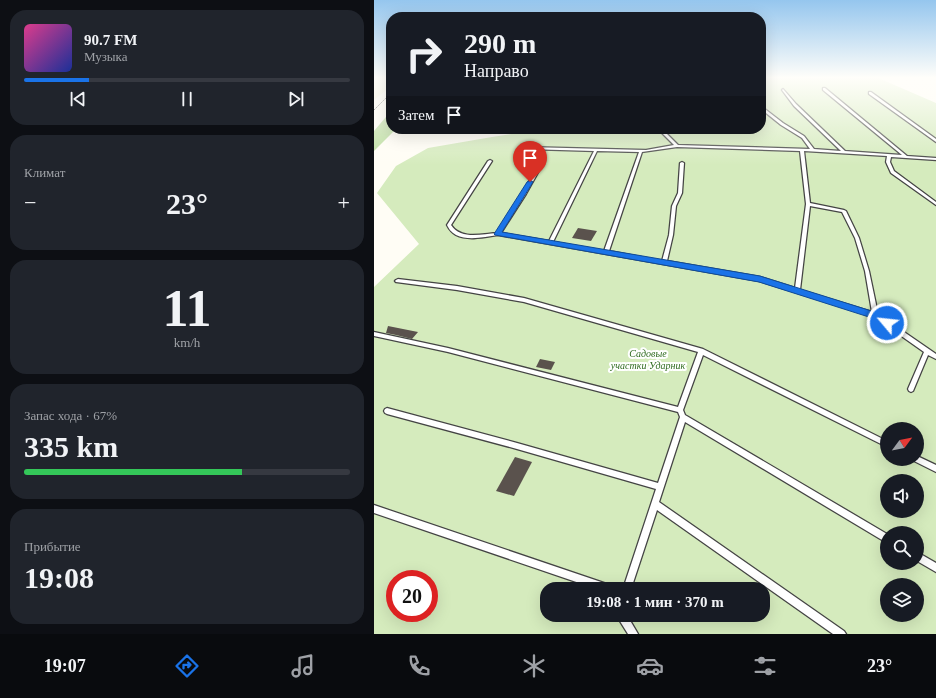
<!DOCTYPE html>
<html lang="ru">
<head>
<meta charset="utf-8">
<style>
  body { margin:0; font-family:Georgia,serif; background:#20242c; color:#f1f3f6; height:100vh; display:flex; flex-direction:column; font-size:15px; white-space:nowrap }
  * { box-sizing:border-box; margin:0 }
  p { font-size:13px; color:#9ea1a6 }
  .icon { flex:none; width:22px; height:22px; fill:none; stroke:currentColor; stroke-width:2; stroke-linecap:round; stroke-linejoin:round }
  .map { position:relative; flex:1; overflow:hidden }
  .sheet { display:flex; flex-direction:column; gap:10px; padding:10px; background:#0d0f14; width:374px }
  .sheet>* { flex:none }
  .guide { position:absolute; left:12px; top:12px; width:380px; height:122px; border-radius:16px; box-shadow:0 4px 16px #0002; background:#171b24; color:#f1f3f6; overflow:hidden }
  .needle { width:26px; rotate:58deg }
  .buttons { position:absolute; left:506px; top:422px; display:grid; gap:8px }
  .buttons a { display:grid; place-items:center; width:44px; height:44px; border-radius:50%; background:#171b24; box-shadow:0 4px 16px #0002; font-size:20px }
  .speed { position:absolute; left:12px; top:570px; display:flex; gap:8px; font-size:20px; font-weight:700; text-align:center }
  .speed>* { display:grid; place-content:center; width:52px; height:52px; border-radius:50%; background:#171b24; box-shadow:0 4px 16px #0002; line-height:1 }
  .speed .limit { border:6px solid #d22; background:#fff; color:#111 }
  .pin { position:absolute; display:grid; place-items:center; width:34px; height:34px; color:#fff; margin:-41px -17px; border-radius:50% 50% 50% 0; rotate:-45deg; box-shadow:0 0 4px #0007 }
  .pin .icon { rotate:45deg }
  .me { position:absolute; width:44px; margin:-22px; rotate:298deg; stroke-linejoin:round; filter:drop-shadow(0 0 3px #0008) }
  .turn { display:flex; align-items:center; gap:14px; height:84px; padding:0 12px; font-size:18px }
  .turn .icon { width:52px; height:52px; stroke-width:2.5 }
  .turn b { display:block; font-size:28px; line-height:34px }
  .then { display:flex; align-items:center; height:38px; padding:0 12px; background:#0003; gap:8px; font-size:15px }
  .big { font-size:30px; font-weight:600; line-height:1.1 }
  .sheet .card { flex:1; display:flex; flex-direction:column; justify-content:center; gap:6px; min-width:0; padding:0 14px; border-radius:16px; background:#20242c }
  .sheet .dial { align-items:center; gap:0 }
  .dial b { font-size:52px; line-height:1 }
  .song { display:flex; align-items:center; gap:12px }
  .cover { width:48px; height:48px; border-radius:6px; background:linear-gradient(135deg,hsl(330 70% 55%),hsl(230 70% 35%)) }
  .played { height:4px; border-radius:2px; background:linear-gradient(90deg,#1a73e8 20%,#363941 20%) }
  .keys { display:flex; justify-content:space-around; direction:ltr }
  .heat { display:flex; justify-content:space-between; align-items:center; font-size:22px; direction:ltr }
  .charge { height:6px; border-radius:3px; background:linear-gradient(90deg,#34c759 67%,#363941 0) }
  .trip { position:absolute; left:166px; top:582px; width:230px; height:40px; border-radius:16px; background:#171b24; box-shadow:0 4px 16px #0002; font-weight:600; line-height:40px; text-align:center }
  .dock { display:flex; height:64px; justify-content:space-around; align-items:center; background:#090b0e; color:#9ea1a6 }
  .dock .icon { width:28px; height:28px }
  .dock .active { color:#1a73e8 }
  .dock b { font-size:18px; color:#f1f3f6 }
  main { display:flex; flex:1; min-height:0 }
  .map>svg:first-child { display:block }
  .farmland { fill:#f6f3d4 }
  .green { fill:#d5ebbd; fill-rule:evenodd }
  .forest { fill:#b9dc9c }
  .building { fill:#5a524d }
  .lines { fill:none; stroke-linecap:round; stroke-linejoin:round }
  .service-casing { stroke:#444; stroke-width:2.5 }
  .path { stroke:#333; stroke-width:1; stroke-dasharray:2 1; stroke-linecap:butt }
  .service { fill:#fff; fill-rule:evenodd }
  .route { fill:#1a73e8; stroke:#114b97 }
  .labels { text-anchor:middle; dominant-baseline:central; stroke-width:4; stroke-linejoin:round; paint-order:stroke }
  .park-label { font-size:10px; font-style:italic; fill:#2f6b1f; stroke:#fff }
</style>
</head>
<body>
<main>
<section class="sheet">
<div class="card">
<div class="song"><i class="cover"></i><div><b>90.7 FM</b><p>Музыка</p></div></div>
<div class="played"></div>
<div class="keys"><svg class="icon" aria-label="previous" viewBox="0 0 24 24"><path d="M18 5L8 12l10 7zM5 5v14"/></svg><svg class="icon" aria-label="pause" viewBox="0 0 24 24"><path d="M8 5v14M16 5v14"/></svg><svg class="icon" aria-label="next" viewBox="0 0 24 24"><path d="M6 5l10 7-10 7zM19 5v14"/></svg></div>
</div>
<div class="card"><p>Климат</p>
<div class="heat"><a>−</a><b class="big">23°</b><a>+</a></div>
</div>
<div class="card dial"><b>11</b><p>km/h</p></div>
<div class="card"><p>Запас хода · 67%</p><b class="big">335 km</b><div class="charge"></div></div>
<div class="card"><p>Прибытие</p><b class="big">19:08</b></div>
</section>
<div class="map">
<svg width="562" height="634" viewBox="0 0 562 634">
  <rect width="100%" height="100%" fill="#fffdf5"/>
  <!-- farmland -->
  <polygon class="farmland" points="0,77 17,77 17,86 0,100"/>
  <!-- green -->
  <path class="green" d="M 387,77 L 502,77 L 562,103 L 562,634 L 0,634 L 0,287 L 45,244 L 3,193 L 22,166 L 54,148 L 118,137 L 171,129 L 387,129 ZM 513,429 L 543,429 L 543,459 L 513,459 ZM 513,481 L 543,481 L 543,511 L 513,511 ZM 513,533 L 543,533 L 543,563 L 513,563 ZM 21,579 L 55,579 L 55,613 L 21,613 ZM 513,585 L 543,585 L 543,615 L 513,615 ZM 173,589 L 389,589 L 389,615 L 173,615 Z"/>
  <!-- forest -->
  <polygon class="forest" points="17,111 17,129 22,129 0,151 0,131"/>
  <!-- building -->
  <g class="building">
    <polygon points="204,228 223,231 217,241 198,238"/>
    <polygon points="14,326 44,332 38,339 22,335 12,333"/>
    <polygon points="166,359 181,362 177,370 162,367"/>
    <polygon points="141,457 158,462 140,496 122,491"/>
  </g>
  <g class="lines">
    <defs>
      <g id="service">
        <path d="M 449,88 L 451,88 L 533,156 L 562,158 L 562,160 L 517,157 L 516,162 L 520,171 L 562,202 L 562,205 L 517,173 L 512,162 L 513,156 L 430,151 L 436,203 L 470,210 L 472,211 L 485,238 L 495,271 L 504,314 L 562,354 L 562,359 L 554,355 L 539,391 L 537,392 L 535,391 L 534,389 L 550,352 L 499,316 L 385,281 L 124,235 C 111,237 94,241 82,235 C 77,232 75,229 73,225 L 114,161 L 116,160 L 118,161 L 77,225 C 87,240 107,234 123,233 L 148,194 L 167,160 L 169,159 L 171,160 L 152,194 L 127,233 L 175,241 L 220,151 L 152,149 L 152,147 L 153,147 L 272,150 L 300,145 L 284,129 L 288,129 L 304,145 L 436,149 L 428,138 L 407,125 L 387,109 L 387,106 L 409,123 L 430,136 L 440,149 L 467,151 L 420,106 L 408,90 L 409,89 L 422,104 L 471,151 L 528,155 L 449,90 ZM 303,147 L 426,151 L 432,204 L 421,288 L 386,277 L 293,261 L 299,235 L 302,206 L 308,193 L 310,163 L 308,162 L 306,163 L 304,193 L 298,206 L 295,235 L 288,261 L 235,251 L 268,152 ZM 223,151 L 265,152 L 230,251 L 179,242 ZM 436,206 L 468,212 L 481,238 L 491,271 L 498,312 L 426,290 Z"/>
        <polygon points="495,92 497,92 562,139 562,142 495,94"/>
        <polygon points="24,279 83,286 150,298 329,349 513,441 513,447 329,355 309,410 311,415 513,534 513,543 311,422 285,502 470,631 472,634 459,634 283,510 257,589 249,589 282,489 143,449 13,414 11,413 10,411 11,409 13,408 143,443 284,483 306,417 304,412 74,352 0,336 0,332 74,348 304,407 324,352 150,302 83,290 22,282 21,281 22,280"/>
        <polygon points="543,456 562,465 562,472 540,461 539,459 543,459"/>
        <polygon points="0,505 236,585 239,586 240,589 223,589 0,513"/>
        <polygon points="543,552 562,563 562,572 543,561"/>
        <polygon points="246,615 254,615 254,617 264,634 254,634 244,618"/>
      </g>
    </defs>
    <!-- service casing -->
    <use href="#service" class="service-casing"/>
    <!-- path -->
    <polyline class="path" points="0,110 17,93"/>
    <!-- service -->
    <use href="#service" class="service"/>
  </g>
  <!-- sky -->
  <linearGradient id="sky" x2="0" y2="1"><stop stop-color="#95c6ee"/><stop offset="0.47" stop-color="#fffefa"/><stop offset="1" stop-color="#fffefa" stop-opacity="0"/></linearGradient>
  <rect width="562" height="165" fill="url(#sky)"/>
  <!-- route -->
  <polygon class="route" points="156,180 159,182 128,232 386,276 504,313 518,323 516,325 510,325 498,318 385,282 121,235 120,234 153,182"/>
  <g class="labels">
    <!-- park labels -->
    <g class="park-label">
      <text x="274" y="353">Садовые<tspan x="274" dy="12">участки Ударник</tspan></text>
    </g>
  </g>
</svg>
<div class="buttons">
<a><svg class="needle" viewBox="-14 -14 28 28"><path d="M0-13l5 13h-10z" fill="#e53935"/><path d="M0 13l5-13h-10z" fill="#9ea1a6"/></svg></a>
<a><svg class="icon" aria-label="sound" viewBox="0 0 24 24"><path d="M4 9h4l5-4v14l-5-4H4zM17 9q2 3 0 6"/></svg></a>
<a><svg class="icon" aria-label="search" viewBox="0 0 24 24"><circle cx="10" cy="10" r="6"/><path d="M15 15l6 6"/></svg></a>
<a><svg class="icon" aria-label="layers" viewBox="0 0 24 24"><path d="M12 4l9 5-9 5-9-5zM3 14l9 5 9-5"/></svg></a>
</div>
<div class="speed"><div class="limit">20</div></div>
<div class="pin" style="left:156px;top:182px;background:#d93025"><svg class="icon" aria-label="arrive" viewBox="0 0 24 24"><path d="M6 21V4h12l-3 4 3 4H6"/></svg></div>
<svg class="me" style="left:513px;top:323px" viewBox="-20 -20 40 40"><circle r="17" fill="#1a73e8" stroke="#fff" stroke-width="3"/><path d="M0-11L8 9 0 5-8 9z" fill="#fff"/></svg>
<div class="trip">19:08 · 1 мин · 370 m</div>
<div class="guide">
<div class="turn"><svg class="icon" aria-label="right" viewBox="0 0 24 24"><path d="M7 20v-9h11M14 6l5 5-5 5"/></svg><div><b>290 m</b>Направо</div></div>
<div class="then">Затем<svg class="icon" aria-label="arrive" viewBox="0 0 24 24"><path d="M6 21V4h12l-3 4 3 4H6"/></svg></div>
</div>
</div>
</main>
<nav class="dock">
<b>19:07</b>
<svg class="icon active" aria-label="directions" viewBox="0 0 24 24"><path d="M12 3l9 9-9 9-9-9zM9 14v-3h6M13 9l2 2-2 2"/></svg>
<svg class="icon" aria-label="music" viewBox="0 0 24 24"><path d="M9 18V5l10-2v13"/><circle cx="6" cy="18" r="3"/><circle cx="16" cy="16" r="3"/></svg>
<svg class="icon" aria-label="phone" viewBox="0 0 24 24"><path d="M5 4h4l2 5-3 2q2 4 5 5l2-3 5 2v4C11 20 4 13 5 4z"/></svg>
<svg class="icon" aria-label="climate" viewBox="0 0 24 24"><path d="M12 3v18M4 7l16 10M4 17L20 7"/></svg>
<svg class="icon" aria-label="car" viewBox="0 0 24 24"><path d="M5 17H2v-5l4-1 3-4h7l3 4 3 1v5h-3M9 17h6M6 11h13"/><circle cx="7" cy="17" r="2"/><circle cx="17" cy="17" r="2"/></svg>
<svg class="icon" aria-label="filters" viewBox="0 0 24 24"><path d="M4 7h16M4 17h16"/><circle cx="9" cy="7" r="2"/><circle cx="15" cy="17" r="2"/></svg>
<b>23°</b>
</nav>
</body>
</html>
